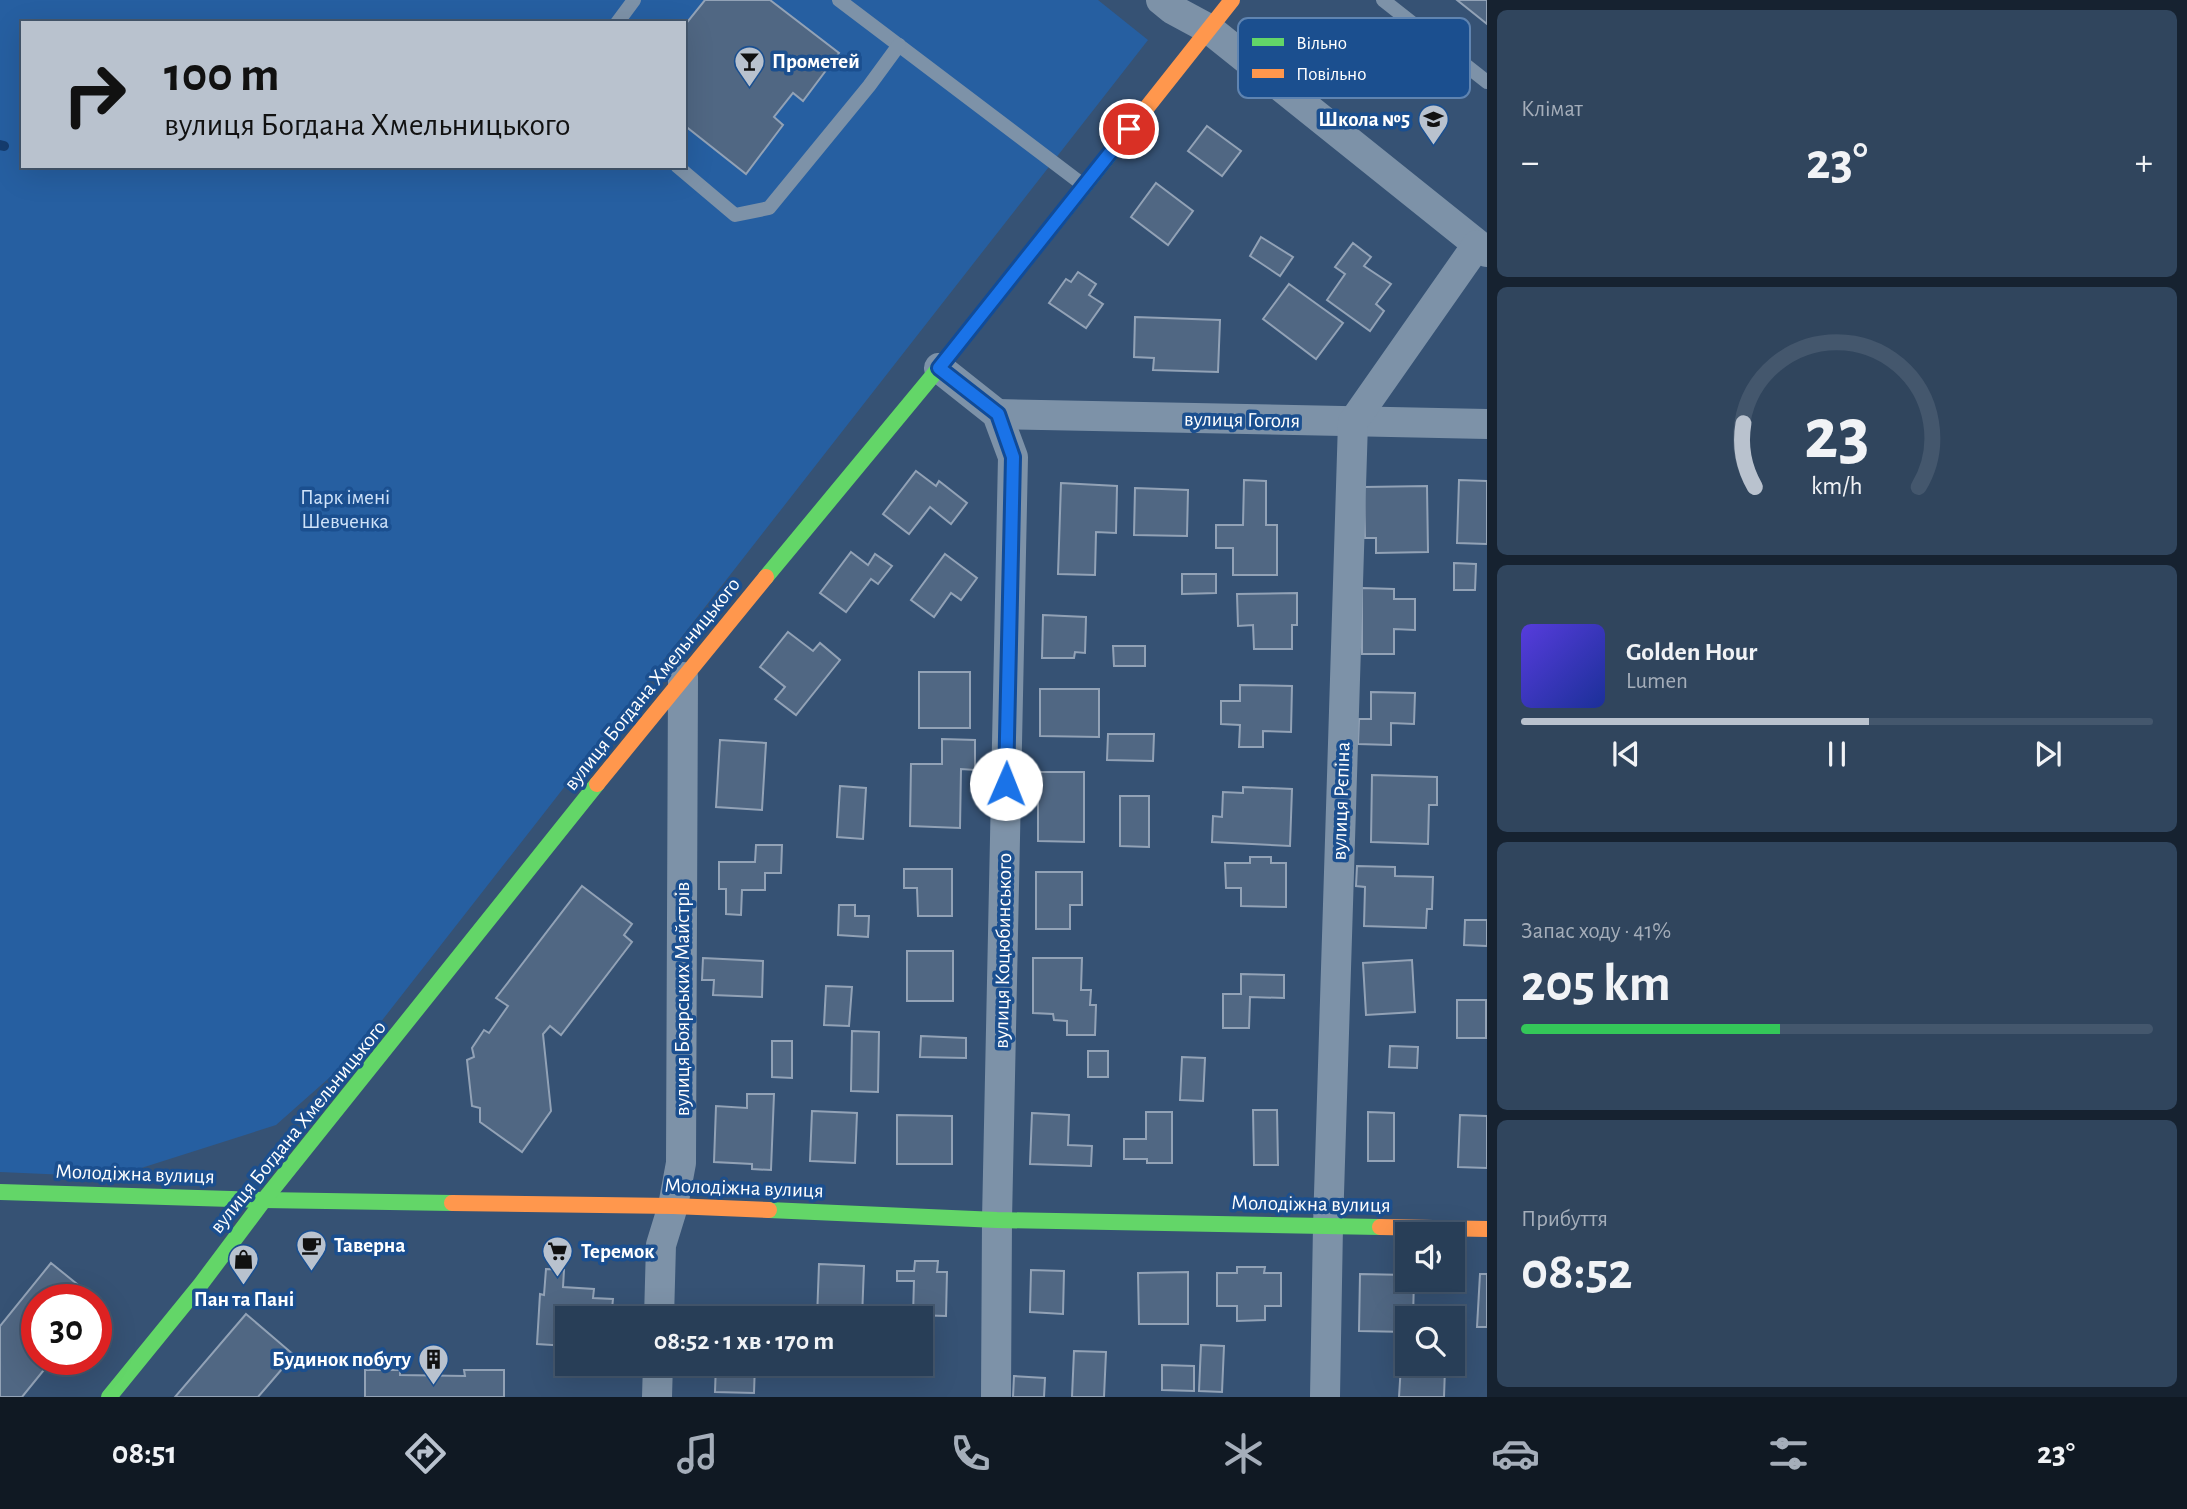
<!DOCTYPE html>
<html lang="uk">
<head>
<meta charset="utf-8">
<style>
  body { margin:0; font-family:"Alegreya Sans",sans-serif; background:#30455d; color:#f1f3f6; height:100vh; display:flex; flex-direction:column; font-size:26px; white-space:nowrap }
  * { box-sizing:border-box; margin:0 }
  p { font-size:23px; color:#a5aeba }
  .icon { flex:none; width:38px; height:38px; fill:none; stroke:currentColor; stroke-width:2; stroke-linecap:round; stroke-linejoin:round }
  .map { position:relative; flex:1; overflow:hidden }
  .sheet { display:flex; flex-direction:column; gap:10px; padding:10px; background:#162230; width:700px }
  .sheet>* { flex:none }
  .banner { position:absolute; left:21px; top:21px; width:665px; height:147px; border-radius:0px; box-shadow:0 7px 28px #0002,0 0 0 2px #44576d; background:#b9c2ce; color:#111; overflow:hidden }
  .fabs { position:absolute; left:1395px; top:1222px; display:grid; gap:14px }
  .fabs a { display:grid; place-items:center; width:70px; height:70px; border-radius:0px; background:#283e57; box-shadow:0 7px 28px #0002,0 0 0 2px #44576d; font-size:35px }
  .speed { position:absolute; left:21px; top:1284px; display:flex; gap:14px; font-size:35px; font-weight:700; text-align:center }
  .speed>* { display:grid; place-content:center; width:91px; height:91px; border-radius:50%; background:#283e57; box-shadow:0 7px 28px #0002,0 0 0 2px #44576d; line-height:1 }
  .speed .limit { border:10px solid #d22; background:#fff; color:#111 }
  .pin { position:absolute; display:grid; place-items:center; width:60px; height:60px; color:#fff; margin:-30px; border:4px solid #fff; border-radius:50%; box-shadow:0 2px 7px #0007 }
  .me { position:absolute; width:77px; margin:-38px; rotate:1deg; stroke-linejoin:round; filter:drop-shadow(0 0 5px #0008) }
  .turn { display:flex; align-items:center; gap:24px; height:147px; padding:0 28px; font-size:32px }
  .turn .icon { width:91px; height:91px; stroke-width:2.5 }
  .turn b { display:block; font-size:49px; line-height:60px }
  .big { font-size:52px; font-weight:600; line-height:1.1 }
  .sheet .card { flex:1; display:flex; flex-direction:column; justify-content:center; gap:10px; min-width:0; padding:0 24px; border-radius:10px; background:#30455d }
  .sheet .dial { align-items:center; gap:0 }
  .dial svg { height:182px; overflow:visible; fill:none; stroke:#44576d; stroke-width:7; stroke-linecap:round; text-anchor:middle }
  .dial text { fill:#f1f3f6; stroke:none }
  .song { display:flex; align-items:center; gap:21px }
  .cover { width:84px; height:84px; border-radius:10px; background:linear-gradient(135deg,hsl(250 70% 55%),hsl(230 70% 35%)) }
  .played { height:7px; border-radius:4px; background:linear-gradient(90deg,#b9c2ce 55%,#44576d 55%) }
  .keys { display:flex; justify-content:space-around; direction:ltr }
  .heat { display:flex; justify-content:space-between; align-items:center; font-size:38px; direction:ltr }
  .charge { height:10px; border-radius:5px; background:linear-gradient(90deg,#34c759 41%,#44576d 0) }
  .trip { position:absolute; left:555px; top:1306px; width:378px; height:70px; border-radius:0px; background:#283e57; box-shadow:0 7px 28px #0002,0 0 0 2px #44576d; font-weight:600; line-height:70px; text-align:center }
  .tabs { display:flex; height:112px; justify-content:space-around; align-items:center; background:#101923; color:#a5aeba }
  .tabs .icon { width:49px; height:49px }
  .tabs .current { color:#b9c2ce }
  .tabs b { font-size:32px; color:#f1f3f6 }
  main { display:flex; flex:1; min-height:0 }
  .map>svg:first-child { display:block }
  .green { fill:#265fa1; fill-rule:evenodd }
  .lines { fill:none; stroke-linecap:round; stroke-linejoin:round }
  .stream { stroke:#153c6e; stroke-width:10 }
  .building { fill:#506783; stroke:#92a2b6; stroke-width:2 }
  .lane { stroke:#7d92a8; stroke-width:14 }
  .street { stroke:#7d92a8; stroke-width:30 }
  .fast { stroke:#63d668; stroke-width:16 }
  .slow { stroke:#ff974d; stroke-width:16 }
  .route-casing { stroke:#114b97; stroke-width:18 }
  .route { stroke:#1a73e8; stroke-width:12 }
  .labels { text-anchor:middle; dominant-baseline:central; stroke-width:7; stroke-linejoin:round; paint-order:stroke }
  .poi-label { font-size:21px; font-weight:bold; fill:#fff; stroke:#1b4f8f; text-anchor:start }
  .street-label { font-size:21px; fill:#fff; stroke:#1b4f8f }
  .park-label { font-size:21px; fill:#cfe3fa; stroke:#1b4f8f }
  .key { fill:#1b4f8f; stroke:#5f84b1; stroke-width:2 }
  .key-label { font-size:19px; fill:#fff }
</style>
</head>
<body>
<main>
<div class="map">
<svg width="1487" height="1397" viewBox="0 0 1487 1397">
  <rect width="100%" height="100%" fill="#365274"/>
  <!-- green -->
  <path class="green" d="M 0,0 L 1098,0 L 1148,40 L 355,1055 L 276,1125 L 113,1177 L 0,1172 ZM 23,23 L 684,23 L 684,166 L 23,166 Z"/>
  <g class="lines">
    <!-- stream -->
    <polyline class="stream" points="0,145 4,146"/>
  </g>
  <!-- building -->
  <g class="building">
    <polygon points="705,0 770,0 839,53 803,101 793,93 774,117 783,125 746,174 684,125 684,26"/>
    <polygon points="1457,0 1487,0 1487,24"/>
    <polygon points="1207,126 1241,151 1222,176 1188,151"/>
    <polygon points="1156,183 1193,211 1168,245 1131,217"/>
    <polygon points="1261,237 1293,257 1280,276 1250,256"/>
    <polygon points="1353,243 1371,257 1364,266 1391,284 1376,304 1384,311 1370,331 1327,300 1345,274 1335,267"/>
    <polygon points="1078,272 1096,284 1089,295 1103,304 1086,328 1049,303 1066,279 1071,282"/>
    <polygon points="1289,284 1343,323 1316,359 1263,319"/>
    <polygon points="1135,317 1220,320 1218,372 1153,370 1154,358 1134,357"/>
    <polygon points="916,471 936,486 939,481 967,503 951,524 930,507 909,534 883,514"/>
    <polygon points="1244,480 1266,481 1266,525 1277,525 1277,575 1233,575 1233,548 1216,548 1216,525 1243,525"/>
    <polygon points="1459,480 1487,481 1487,544 1457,543"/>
    <polygon points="1061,483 1117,486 1116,533 1096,532 1095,575 1058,574"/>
    <polygon points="1427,486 1428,552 1376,553 1376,538 1365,538 1364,487"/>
    <polygon points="1135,488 1188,490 1187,536 1134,535"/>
    <polygon points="851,552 868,565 875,554 892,566 878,584 871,579 846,612 820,593"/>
    <polygon points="945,554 977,578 961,600 951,593 934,617 911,600"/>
    <polygon points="1454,563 1476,564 1475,590 1454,590"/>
    <polygon points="1182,574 1216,574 1216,593 1182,594"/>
    <polygon points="1362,588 1394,589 1394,599 1415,599 1415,630 1394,629 1394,654 1362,654"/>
    <polygon points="1297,593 1297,625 1292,625 1292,649 1254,649 1253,625 1238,626 1237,594"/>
    <polygon points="1043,615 1086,617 1085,653 1075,652 1074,658 1042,658"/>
    <polygon points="788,632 813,651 820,643 840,660 796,715 775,699 785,687 760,667"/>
    <polygon points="1113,646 1145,646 1145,666 1114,666"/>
    <rect x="919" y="672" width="51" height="56"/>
    <polygon points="1240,685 1292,686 1291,732 1263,731 1263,747 1239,747 1240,725 1221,724 1221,701 1240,701"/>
    <polygon points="1040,689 1099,689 1099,737 1040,736"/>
    <polygon points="1371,692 1415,693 1414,724 1391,723 1391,745 1358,744 1359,719 1371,719"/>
    <polygon points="1108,734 1154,734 1153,761 1107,760"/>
    <polygon points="942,739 975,740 975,770 961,769 960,828 910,826 911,764 942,764"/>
    <polygon points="720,740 766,743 762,810 716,807"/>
    <polygon points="1038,772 1084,772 1084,842 1038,841"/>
    <polygon points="1372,775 1437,777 1437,805 1429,805 1428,844 1371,842"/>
    <polygon points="840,786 866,788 863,839 837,837"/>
    <polygon points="1243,787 1292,789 1290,846 1212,842 1213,816 1222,817 1223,792 1243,793"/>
    <polygon points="1120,796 1149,796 1149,847 1120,846"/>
    <polygon points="756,845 782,845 781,873 765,873 765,890 742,890 741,915 726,914 726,889 719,889 719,862 755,862"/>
    <polygon points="1250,857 1271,857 1271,863 1286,863 1286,907 1241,906 1241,888 1226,888 1225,863 1250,863"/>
    <polygon points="1357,866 1395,867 1395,876 1433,877 1432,909 1427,909 1426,928 1364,926 1365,887 1356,886"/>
    <polygon points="904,869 952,869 952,916 918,916 917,888 904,888"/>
    <polygon points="1036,872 1082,872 1082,905 1070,905 1070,929 1036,929"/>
    <polygon points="582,886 632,924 624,935 632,942 561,1035 550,1026 543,1034 551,1111 522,1152 480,1122 480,1108 472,1106 467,1060 474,1057 472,1048 484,1030 489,1033 508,1006 496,998"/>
    <polygon points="839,905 855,905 855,916 869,916 868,937 838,935"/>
    <polygon points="1465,920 1487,920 1487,946 1464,945"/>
    <rect x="907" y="951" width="46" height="50"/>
    <polygon points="703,958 763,961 762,997 713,995 714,980 702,980"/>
    <polygon points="1033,958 1082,958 1081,990 1091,990 1090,1005 1096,1005 1095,1035 1067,1035 1067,1021 1054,1020 1053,1014 1033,1013"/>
    <polygon points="1412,960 1415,1012 1366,1015 1363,963"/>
    <polygon points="1241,974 1284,975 1284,998 1250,997 1249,1028 1223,1028 1223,994 1241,994"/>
    <polygon points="826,986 852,987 849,1026 824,1025"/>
    <rect x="1457" y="1000" width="29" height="38"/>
    <polygon points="852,1031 879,1032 878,1092 851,1091"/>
    <polygon points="921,1036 966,1038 966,1058 920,1057"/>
    <polygon points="772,1041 792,1041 792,1078 772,1077"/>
    <polygon points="1390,1046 1418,1047 1417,1068 1389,1067"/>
    <rect x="1088" y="1051" width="20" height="26"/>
    <polygon points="1182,1057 1205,1058 1203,1101 1180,1100"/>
    <polygon points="747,1094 774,1094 771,1170 752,1169 752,1164 714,1162 716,1106 747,1108"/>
    <polygon points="1253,1110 1277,1110 1278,1165 1254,1165"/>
    <polygon points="812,1111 857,1113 855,1163 810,1161"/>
    <polygon points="1146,1112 1172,1112 1172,1163 1147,1163 1147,1159 1124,1159 1124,1139 1146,1139"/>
    <polygon points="1368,1112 1394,1113 1394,1161 1368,1161"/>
    <polygon points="1032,1113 1069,1115 1068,1145 1092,1146 1091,1166 1030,1164"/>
    <polygon points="897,1115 952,1116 952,1164 897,1164"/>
    <polygon points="1460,1115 1487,1116 1487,1168 1458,1167"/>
    <polygon points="915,1261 938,1261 937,1272 947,1272 946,1316 913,1315 914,1281 897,1281 897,1271 914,1271"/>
    <polygon points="51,1263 98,1301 96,1304 96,1300 37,1300 37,1360 52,1360 22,1397 0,1397 0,1326"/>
    <polygon points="819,1264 864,1266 862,1318 817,1318"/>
    <polygon points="1237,1267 1265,1267 1264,1273 1281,1273 1281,1306 1265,1306 1265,1320 1237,1321 1237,1306 1217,1306 1217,1273 1237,1273"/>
    <polygon points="546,1269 564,1270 563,1287 594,1289 593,1298 613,1299 611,1318 567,1318 567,1346 537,1344 540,1294 544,1295"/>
    <polygon points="1031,1270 1064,1271 1063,1314 1030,1312"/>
    <polygon points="1188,1272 1188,1324 1139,1324 1138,1273"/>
    <polygon points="1360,1274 1407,1275 1407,1279 1414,1279 1413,1318 1407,1318 1407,1332 1359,1331"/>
    <polygon points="1480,1274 1487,1274 1487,1327 1477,1327"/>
    <polygon points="246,1314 294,1355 258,1397 175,1397"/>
    <polygon points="1201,1345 1224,1346 1222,1392 1199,1391"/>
    <polygon points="1074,1351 1106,1352 1104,1397 1072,1397"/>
    <polygon points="716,1363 755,1363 754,1393 715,1392"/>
    <polygon points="1162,1365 1194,1366 1194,1391 1162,1390"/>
    <polygon points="1401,1365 1445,1368 1444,1397 1399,1397"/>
    <polygon points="365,1370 400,1370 400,1375 465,1376 464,1370 504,1370 504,1397 365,1397"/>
    <polygon points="1014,1376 1045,1378 1044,1397 1013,1397"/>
  </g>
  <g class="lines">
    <!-- lane -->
    <g class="lane">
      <polyline points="839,0 1082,184"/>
      <polyline points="1383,0 1487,82"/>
      <polyline points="617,23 634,0"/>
      <polyline points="677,166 735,215 769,208 869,86 899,45"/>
    </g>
    <!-- street -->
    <g class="street">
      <polyline points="1161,0 1172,9 1209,29 1487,252"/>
      <polyline points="939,368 997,414 1013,457 997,1220 996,1397"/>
      <polyline points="997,414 1487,424"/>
      <polyline points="659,1318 661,1245 673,1206 681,1163 683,677"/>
      <polyline points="657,1397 658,1363"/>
      <polyline points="1325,1397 1328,1226 1353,422 1477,245"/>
    </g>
    <!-- fast -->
    <g class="fast">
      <polyline points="766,577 939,368 1114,149"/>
      <polyline points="0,1192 264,1200 452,1203"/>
      <polyline points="769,1210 997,1220 1380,1227"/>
      <polyline points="109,1397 201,1284 264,1200 597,784"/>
    </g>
    <!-- slow -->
    <g class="slow">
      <polyline points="1114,149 1232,0"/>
      <polyline points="597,784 766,577"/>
      <polyline points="452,1203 673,1206 769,1210"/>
      <polyline points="1380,1227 1487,1229"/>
    </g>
  </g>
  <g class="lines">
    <defs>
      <polyline id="route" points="1006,784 1013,457 998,414 939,368 1129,129"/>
    </defs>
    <!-- route casing -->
    <use href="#route" class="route-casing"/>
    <!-- route -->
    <use href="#route" class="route"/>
  </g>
  <!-- icons -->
  <defs>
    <symbol id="bar-pin" viewBox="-11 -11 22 30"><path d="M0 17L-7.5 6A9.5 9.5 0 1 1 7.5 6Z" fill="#b9c2ce" stroke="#1b4f8f"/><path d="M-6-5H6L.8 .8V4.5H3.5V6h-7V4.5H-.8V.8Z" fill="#111"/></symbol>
    <symbol id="school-pin" viewBox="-11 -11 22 30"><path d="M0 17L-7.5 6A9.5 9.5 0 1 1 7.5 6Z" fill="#b9c2ce" stroke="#1b4f8f"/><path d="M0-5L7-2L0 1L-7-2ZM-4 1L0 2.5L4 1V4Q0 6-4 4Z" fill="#111"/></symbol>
    <symbol id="cafe-pin" viewBox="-11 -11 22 30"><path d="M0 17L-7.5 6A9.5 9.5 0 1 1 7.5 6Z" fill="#b9c2ce" stroke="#1b4f8f"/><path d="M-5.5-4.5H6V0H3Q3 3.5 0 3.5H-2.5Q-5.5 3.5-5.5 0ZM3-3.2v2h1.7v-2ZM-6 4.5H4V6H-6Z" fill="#111"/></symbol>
    <symbol id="supermarket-pin" viewBox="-11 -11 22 30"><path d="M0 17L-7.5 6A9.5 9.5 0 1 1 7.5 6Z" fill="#b9c2ce" stroke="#1b4f8f"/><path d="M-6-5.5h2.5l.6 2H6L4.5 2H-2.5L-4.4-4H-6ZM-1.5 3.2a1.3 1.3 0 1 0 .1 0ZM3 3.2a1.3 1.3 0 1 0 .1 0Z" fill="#111"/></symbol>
    <symbol id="shop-pin" viewBox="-11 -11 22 30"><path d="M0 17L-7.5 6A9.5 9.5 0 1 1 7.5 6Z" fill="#b9c2ce" stroke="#1b4f8f"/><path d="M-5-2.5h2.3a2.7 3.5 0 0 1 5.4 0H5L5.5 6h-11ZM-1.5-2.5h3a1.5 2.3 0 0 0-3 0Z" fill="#111"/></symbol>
    <symbol id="building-pin" viewBox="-11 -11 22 30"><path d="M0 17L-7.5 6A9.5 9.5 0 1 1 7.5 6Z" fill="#b9c2ce" stroke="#1b4f8f"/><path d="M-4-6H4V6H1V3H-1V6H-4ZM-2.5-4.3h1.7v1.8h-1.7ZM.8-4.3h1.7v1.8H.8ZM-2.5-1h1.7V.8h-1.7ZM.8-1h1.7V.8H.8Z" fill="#111"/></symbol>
  </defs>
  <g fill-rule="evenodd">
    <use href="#bar-pin" x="732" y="44" width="35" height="47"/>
    <use href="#school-pin" x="1416" y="102" width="35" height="47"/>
    <use href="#cafe-pin" x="294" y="1228" width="35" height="47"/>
    <use href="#supermarket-pin" x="540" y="1234" width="35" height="47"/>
    <use href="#shop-pin" x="226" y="1242" width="35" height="47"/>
    <use href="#building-pin" x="416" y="1342" width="35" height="47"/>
  </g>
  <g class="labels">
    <!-- poi labels -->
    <g class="poi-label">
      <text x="772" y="61">Прометей</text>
      <text x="1410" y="119" text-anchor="end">Школа №5</text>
      <text x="334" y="1245">Таверна</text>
      <text x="581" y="1251">Теремок</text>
      <text x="244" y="1299" text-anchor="middle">Пан та Пані</text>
      <text x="411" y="1359" text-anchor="end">Будинок побуту</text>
    </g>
    <!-- street labels -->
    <g class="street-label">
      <text transform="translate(1242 420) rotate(1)">вулиця Гоголя</text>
      <text transform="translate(652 684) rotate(-51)">вулиця Богдана Хмельницького</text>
      <text transform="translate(1341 801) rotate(-88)">вулиця Рєпіна</text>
      <text transform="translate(1003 951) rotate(-89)">вулиця Коцюбинського</text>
      <text transform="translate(682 999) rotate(-90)">вулиця Боярських Майстрів</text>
      <text transform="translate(298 1127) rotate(-51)">вулиця Богдана Хмельницького</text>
      <text transform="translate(135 1174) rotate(2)">Молодіжна вулиця</text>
      <text transform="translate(744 1188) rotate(2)">Молодіжна вулиця</text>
      <text transform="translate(1311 1204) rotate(1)">Молодіжна вулиця</text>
    </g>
    <!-- park labels -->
    <g class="park-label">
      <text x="345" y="497">Парк імені<tspan x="345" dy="24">Шевченка</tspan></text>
    </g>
  </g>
  <!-- legend -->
  <rect x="1238" y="18" width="232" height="80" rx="10" class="key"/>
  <rect x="1252" y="38" width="32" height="8" fill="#63d668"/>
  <rect x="1252" y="69" width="32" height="9" fill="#ff974d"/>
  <g class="key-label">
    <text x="1296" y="49">Вільно</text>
    <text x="1296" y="80">Повільно</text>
  </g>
</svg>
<div class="fabs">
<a><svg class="icon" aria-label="sound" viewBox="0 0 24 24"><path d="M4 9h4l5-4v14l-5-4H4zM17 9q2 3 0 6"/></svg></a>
<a><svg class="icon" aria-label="search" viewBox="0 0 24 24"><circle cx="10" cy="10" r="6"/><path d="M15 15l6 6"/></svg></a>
</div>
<div class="speed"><div class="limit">30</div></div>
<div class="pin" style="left:1129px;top:129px;background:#d93025"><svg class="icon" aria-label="arrive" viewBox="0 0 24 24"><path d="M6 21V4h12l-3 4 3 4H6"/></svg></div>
<svg class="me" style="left:1006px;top:784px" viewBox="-20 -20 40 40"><circle r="19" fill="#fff"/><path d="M0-13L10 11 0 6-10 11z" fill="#1a73e8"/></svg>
<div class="trip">08:52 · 1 хв · 170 m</div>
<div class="banner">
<div class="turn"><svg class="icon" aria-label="right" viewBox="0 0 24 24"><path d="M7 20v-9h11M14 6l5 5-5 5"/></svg><div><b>100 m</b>вулиця Богдана Хмельницького</div></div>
</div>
</div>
<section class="sheet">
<div class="card"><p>Клімат</p>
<div class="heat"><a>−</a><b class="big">23°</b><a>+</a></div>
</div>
<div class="card dial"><svg viewBox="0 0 100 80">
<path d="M14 69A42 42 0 1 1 86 69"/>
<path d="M14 69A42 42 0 0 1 9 41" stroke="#b9c2ce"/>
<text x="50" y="56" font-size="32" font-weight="700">23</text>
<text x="50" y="72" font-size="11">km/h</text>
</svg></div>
<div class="card">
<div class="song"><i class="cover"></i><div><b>Golden Hour</b><p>Lumen</p></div></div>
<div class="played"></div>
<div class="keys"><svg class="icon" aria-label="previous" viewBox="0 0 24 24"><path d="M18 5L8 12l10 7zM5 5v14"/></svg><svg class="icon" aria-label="pause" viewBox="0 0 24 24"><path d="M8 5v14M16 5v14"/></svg><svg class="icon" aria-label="next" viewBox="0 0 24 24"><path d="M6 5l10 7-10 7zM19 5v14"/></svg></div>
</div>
<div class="card"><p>Запас ходу · 41%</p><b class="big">205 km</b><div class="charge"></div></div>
<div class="card"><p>Прибуття</p><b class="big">08:52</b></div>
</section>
</main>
<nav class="tabs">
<b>08:51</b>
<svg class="icon current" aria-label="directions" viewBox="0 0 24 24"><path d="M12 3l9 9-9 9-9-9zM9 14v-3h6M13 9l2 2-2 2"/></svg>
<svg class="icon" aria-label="music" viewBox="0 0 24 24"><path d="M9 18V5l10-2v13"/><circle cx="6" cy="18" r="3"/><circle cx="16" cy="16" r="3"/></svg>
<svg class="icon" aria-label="phone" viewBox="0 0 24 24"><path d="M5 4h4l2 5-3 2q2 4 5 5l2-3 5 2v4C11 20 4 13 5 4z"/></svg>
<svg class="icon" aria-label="climate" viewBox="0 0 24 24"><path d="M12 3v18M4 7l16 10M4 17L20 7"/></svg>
<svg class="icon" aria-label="car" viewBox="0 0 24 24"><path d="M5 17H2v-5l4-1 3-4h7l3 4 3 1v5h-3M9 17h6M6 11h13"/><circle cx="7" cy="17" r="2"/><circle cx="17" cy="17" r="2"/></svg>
<svg class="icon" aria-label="filters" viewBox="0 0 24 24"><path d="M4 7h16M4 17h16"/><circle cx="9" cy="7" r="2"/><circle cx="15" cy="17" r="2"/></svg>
<b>23°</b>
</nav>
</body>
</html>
